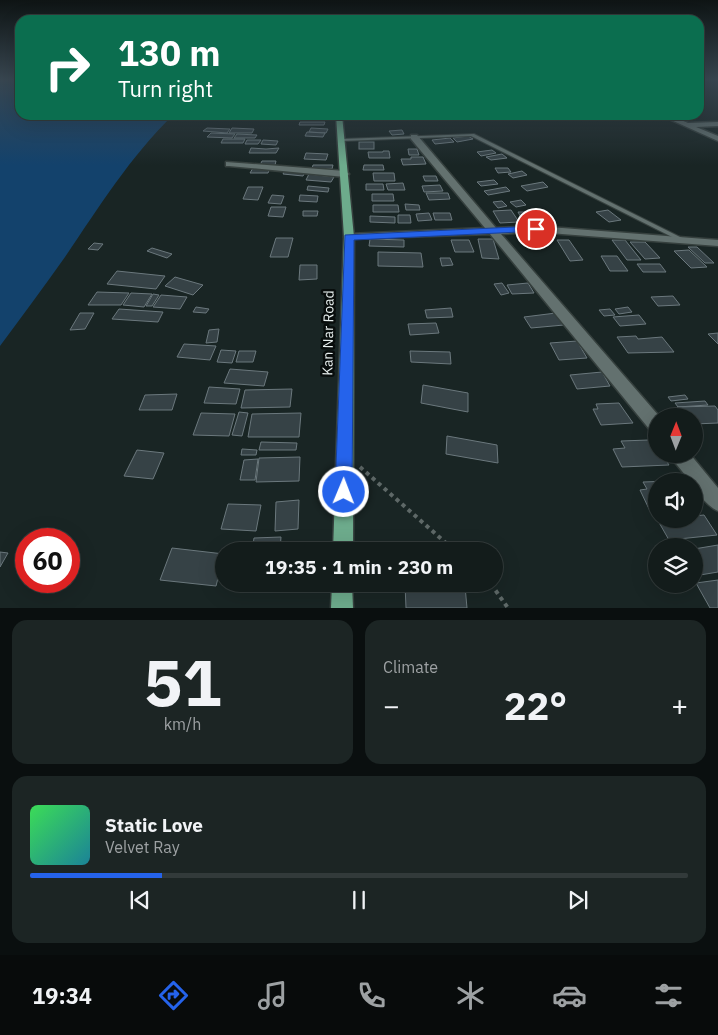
<!DOCTYPE html>
<html lang="en">
<head>
<meta charset="utf-8">
<style>
  body { margin:0; font-family:"IBM Plex Sans",sans-serif; background:#1c2524; color:#f1f3f6; height:100vh; display:flex; flex-direction:column; font-size:19px; white-space:nowrap }
  * { box-sizing:border-box; margin:0 }
  p { font-size:16px; color:#9da1a3 }
  .icon { flex:none; width:28px; height:28px; fill:none; stroke:currentColor; stroke-width:2; stroke-linecap:round; stroke-linejoin:round }
  .map { position:relative; height:608px; overflow:hidden }
  .drawer { display:flex; flex-direction:column; gap:12px; padding:12px; background:#0a0f0f; flex:1 }
  .drawer>* { flex:none }
  .guide { position:absolute; left:15px; top:15px; width:689px; height:105px; border-radius:15px; box-shadow:0 5px 20px #0002,0 0 0 1px #323a3a; background:#0b6e4f; color:#fff; overflow:hidden }
  .needle { width:32px; rotate:1deg }
  .tools { position:absolute; left:648px; top:408px; display:grid; gap:10px }
  .tools a { display:grid; place-items:center; width:55px; height:55px; border-radius:50%; background:#131c1b; box-shadow:0 5px 20px #0002,0 0 0 1px #323a3a; font-size:25px }
  .speed { position:absolute; left:15px; top:528px; display:flex; gap:10px; font-size:25px; font-weight:700; text-align:center }
  .speed>* { display:grid; place-content:center; width:65px; height:65px; border-radius:50%; background:#131c1b; box-shadow:0 5px 20px #0002,0 0 0 1px #323a3a; line-height:1 }
  .speed .limit { border:8px solid #d22; background:#fff; color:#111 }
  .pin { position:absolute; display:grid; place-items:center; width:42px; height:42px; color:#fff; margin:-21px; border:2px solid #fff; border-radius:50%; box-shadow:0 1px 5px #0007 }
  .me { position:absolute; width:55px; margin:-28px; rotate:1deg; stroke-linejoin:round; filter:drop-shadow(0 0 4px #0008) }
  .turn { display:flex; align-items:center; gap:18px; height:105px; padding:0 20px; font-size:22px }
  .turn .icon { width:65px; height:65px; stroke-width:2.5 }
  .turn b { display:block; font-size:35px; line-height:42px }
  .big { font-size:38px; font-weight:700; line-height:1.1 }
  .drawer .card { flex:1; display:flex; flex-direction:column; justify-content:center; gap:8px; min-width:0; padding:0 18px; border-radius:15px; background:#1c2524 }
  .drawer .dial { align-items:center; gap:0 }
  .dial b { font-size:65px; line-height:1 }
  .song { display:flex; align-items:center; gap:15px }
  .cover { width:60px; height:60px; border-radius:8px; background:linear-gradient(135deg,hsl(130 70% 55%),hsl(190 70% 35%)) }
  .played { height:5px; border-radius:2px; background:linear-gradient(90deg,#2563eb 20%,#323a3a 20%) }
  .keys { display:flex; justify-content:space-around; direction:ltr }
  .heat { display:flex; justify-content:space-between; align-items:center; font-size:28px; direction:ltr }
  .drawer .tiles { flex:1; display:grid; gap:12px; grid-template-columns:1fr 1fr }
  .card:last-child { grid-column:span 2 }
  .trip { position:absolute; left:215px; top:542px; width:288px; height:50px; border-radius:25px; background:#131c1b; box-shadow:0 5px 20px #0002,0 0 0 1px #323a3a; font-weight:700; line-height:50px; text-align:center }
  .menu { display:flex; height:80px; justify-content:space-around; align-items:center; background:#080b0b; color:#9da1a3 }
  .menu .icon { width:35px; height:35px }
  .menu .selected { color:#2563eb }
  .menu b { font-size:22px; color:#f1f3f6 }
  .map>svg:first-child { display:block }
  .water { fill:#13426c }
  .building { fill:#364246; stroke:#6b787d }
  .lines { fill:none; stroke-linecap:round; stroke-linejoin:round }
  .lane-casing { stroke:#36403e; stroke-width:2 }
  .street-casing { stroke:#36403e; stroke-width:3 }
  .primary-casing { stroke:#36403e; stroke-width:3 }
  .path { stroke:#5e6867; stroke-width:4; stroke-dasharray:4 4; stroke-linecap:butt }
  .lane { fill:#63716f; fill-rule:evenodd }
  .street { fill:#63716f; fill-rule:evenodd }
  .primary { fill:#6dab8c; fill-rule:evenodd }
  .route { fill:#2563eb; stroke:#184099 }
  .labels { text-anchor:middle; dominant-baseline:central; stroke-width:5; stroke-linejoin:round; paint-order:stroke }
  .street-label { font-size:14px; fill:#e7efee; stroke:#080d0c }
</style>
</head>
<body>
<div class="map">
<svg width="718" height="608" viewBox="0 0 718 608">
  <rect width="100%" height="100%" fill="#192524"/>
  <!-- water -->
  <path class="water" d="M 0,80 L 20,80 L 20,115 L 173,115 C 130,157 99,207 65,257 C 44,287 22,316 0,346 Z"/>
  <!-- building -->
  <g class="building">
    <polygon points="364,115 389,115 390,117 365,119"/>
    <polygon points="300,122 325,122 324,125 299,125"/>
    <polygon points="207,128 230,129 227,133 203,131"/>
    <polygon points="232,128 254,129 252,133 229,133"/>
    <polygon points="311,128 328,129 326,133 309,132"/>
    <polygon points="402,130 404,134 392,135 389,131"/>
    <polygon points="307,132 325,133 323,137 305,136"/>
    <polygon points="211,133 235,134 232,138 207,137"/>
    <polygon points="237,134 257,135 255,138 234,138"/>
    <polygon points="468,136 473,139 457,142 453,138"/>
    <polygon points="450,138 454,142 435,144 432,140"/>
    <polygon points="223,139 245,139 243,143 221,143"/>
    <polygon points="247,140 261,140 258,144 245,144"/>
    <polygon points="263,140 278,141 276,145 261,144"/>
    <rect x="359" y="142" width="15" height="7"/>
    <polygon points="251,148 266,149 279,148 276,153 249,153"/>
    <polygon points="408,149 417,149 419,155 409,155"/>
    <polygon points="492,150 496,153 481,156 477,152"/>
    <polygon points="383,151 389,151 390,158 369,158 368,152 383,152"/>
    <polygon points="306,153 328,154 326,160 304,159"/>
    <polygon points="502,154 507,158 491,160 486,157"/>
    <polygon points="411,157 423,157 426,164 403,165 401,159 411,159"/>
    <polygon points="262,161 276,161 275,165 260,165"/>
    <polygon points="313,165 333,165 332,169 312,169"/>
    <polygon points="364,165 383,165 384,170 363,170"/>
    <polygon points="253,168 270,168 268,173 250,173"/>
    <polygon points="495,168 508,168 511,172 498,173"/>
    <polygon points="285,170 305,172 303,176 283,174"/>
    <polygon points="522,171 527,175 513,178 508,174"/>
    <polygon points="373,173 394,173 395,181 374,181"/>
    <polygon points="309,174 334,177 331,182 306,180"/>
    <polygon points="423,176 436,176 438,181 425,181"/>
    <polygon points="494,180 498,184 481,186 477,182"/>
    <polygon points="543,182 548,187 527,191 521,186"/>
    <polygon points="403,183 405,190 388,190 386,184"/>
    <polygon points="366,184 383,184 384,190 366,190"/>
    <polygon points="440,185 443,191 424,192 422,186"/>
    <polygon points="308,186 329,188 328,192 307,190"/>
    <polygon points="248,187 263,187 258,200 243,199"/>
    <polygon points="506,187 510,191 488,195 484,191"/>
    <polygon points="426,193 448,193 450,199 429,200"/>
    <polygon points="372,194 393,194 394,201 372,201"/>
    <polygon points="272,195 284,196 281,204 268,203"/>
    <polygon points="300,195 318,196 317,202 299,201"/>
    <polygon points="521,200 526,205 516,207 510,202"/>
    <polygon points="502,201 507,206 498,208 493,202"/>
    <polygon points="405,204 419,205 420,210 406,210"/>
    <polygon points="373,205 398,205 399,212 373,212"/>
    <polygon points="271,207 286,207 283,217 268,216"/>
    <polygon points="511,210 519,222 500,223 493,211"/>
    <polygon points="542,210 553,221 541,223 531,211"/>
    <polygon points="608,210 621,220 609,222 596,212"/>
    <polygon points="303,211 318,211 317,216 303,216"/>
    <polygon points="518,212 528,212 535,225 525,225"/>
    <polygon points="429,213 432,220 418,221 416,214"/>
    <polygon points="433,213 450,213 452,220 435,220"/>
    <polygon points="398,215 410,215 411,223 398,223"/>
    <polygon points="370,216 395,217 395,223 370,222"/>
    <polygon points="276,238 293,238 288,257 270,257"/>
    <polygon points="370,239 404,240 404,247 369,246"/>
    <polygon points="478,239 493,239 499,259 482,258"/>
    <polygon points="451,240 469,240 474,252 455,252"/>
    <polygon points="557,240 569,240 583,260 570,261"/>
    <polygon points="612,240 625,240 641,260 627,260"/>
    <polygon points="630,242 645,242 660,258 645,259"/>
    <polygon points="94,243 103,244 98,250 88,249"/>
    <polygon points="688,247 697,247 714,263 705,263"/>
    <polygon points="152,248 172,254 167,258 147,251"/>
    <polygon points="689,250 707,267 691,268 674,251"/>
    <polygon points="378,252 421,253 423,267 378,266"/>
    <polygon points="601,256 617,256 628,271 610,271"/>
    <polygon points="440,258 450,258 453,265 442,266"/>
    <polygon points="637,264 660,264 666,272 643,272"/>
    <polygon points="300,265 317,265 317,279 299,280"/>
    <polygon points="117,271 165,276 156,289 107,284"/>
    <polygon points="175,277 203,285 193,295 165,286"/>
    <polygon points="502,283 509,293 501,295 494,284"/>
    <polygon points="528,283 534,293 512,294 507,285"/>
    <polygon points="97,292 129,293 121,305 88,305"/>
    <polygon points="131,293 152,294 144,307 123,305"/>
    <polygon points="153,294 159,295 152,306 146,306"/>
    <polygon points="161,295 187,297 180,309 153,307"/>
    <polygon points="673,296 680,305 658,306 651,297"/>
    <polygon points="196,307 209,309 206,313 193,312"/>
    <polygon points="628,307 632,312 619,314 615,309"/>
    <polygon points="451,308 453,317 427,318 425,310"/>
    <polygon points="119,309 163,312 158,322 112,319"/>
    <polygon points="610,309 615,315 604,316 599,310"/>
    <polygon points="80,313 94,313 85,329 70,330"/>
    <polygon points="556,313 564,325 531,328 524,317"/>
    <polygon points="639,315 646,324 620,326 613,317"/>
    <polygon points="436,323 439,333 410,335 408,324"/>
    <polygon points="219,329 217,342 206,343 209,330"/>
    <polygon points="718,333 718,344 708,334"/>
    <polygon points="636,336 638,339 662,337 674,352 628,353 617,337"/>
    <polygon points="577,341 587,358 559,360 550,343"/>
    <polygon points="184,344 216,346 210,360 177,357"/>
    <polygon points="221,350 236,351 232,363 217,362"/>
    <polygon points="239,351 256,351 253,362 236,362"/>
    <polygon points="410,351 450,352 451,364 411,362"/>
    <polygon points="230,369 268,372 264,386 224,383"/>
    <polygon points="602,372 610,386 577,389 570,375"/>
    <polygon points="423,385 468,393 468,412 421,403"/>
    <polygon points="209,387 240,389 236,404 204,403"/>
    <polygon points="292,389 290,407 241,408 245,390"/>
    <polygon points="177,394 172,410 139,410 145,395"/>
    <polygon points="685,395 688,399 671,401 668,397"/>
    <polygon points="705,401 708,405 678,407 675,403"/>
    <polygon points="619,403 633,423 601,425 593,409 598,409 596,404"/>
    <polygon points="715,406 718,410 718,423 694,424 694,416 683,416 677,407"/>
    <polygon points="239,412 248,413 242,436 232,435"/>
    <polygon points="201,413 235,414 229,436 193,435"/>
    <polygon points="301,413 299,437 248,437 252,414"/>
    <polygon points="447,436 497,445 498,463 446,454"/>
    <polygon points="649,440 653,447 656,446 656,454 662,454 669,465 622,467 613,449 625,448 621,441"/>
    <polygon points="261,442 297,443 296,450 259,450"/>
    <polygon points="242,449 257,450 256,455 241,455"/>
    <polygon points="137,450 164,453 153,479 124,476"/>
    <polygon points="300,457 299,481 256,482 259,458"/>
    <polygon points="258,459 255,480 240,480 244,460"/>
    <polygon points="656,481 656,511 650,511 640,490 647,489 643,482 670,481"/>
    <polygon points="299,500 298,529 275,531 276,502"/>
    <polygon points="228,504 261,505 256,531 221,529"/>
    <polygon points="704,515 717,535 669,540 657,519 694,519 694,516"/>
    <polygon points="281,537 280,550 252,551 254,538"/>
    <polygon points="718,545 718,572 694,576 694,549"/>
    <polygon points="172,548 224,554 216,586 160,580"/>
    <polygon points="0,552 8,553 0,567"/>
    <polygon points="718,580 718,608 710,608 696,583"/>
    <polygon points="228,584 282,584 282,585"/>
    <polygon points="405,584 453,584 465,586 467,608 406,608"/>
  </g>
  <g class="lines">
    <defs>
      <polygon id="lane" points="474,134 682,238 683,239 682,240 678,240 471,136 342,141 340,140 342,139"/>
      <g id="street">
        <polygon points="660,115 669,115 688,123 718,122 718,126 696,127 718,136 718,141"/>
        <polygon points="411,135 417,135 496,228 536,226 718,240 718,246 536,232 501,234 659,416 656,416 656,432 650,430 490,234 345,239 344,237 349,234 485,228 411,139"/>
        <polygon points="226,162 345,171 349,174 345,177 229,166 226,166"/>
        <path d="M 671,454 L 690,454 L 718,488 L 718,511 C 709,507 694,492 694,481 L 690,481 L 673,460 Z"/>
      </g>
      <g id="primary">
        <polygon points="336,115 342,115 354,237 353,551 333,551 344,237"/>
        <polygon points="332,584 352,584 353,608 331,608"/>
      </g>
    </defs>
    <!-- lane casing -->
    <use href="#lane" class="lane-casing"/>
    <!-- street casing -->
    <use href="#street" class="street-casing"/>
    <!-- primary casing -->
    <use href="#primary" class="primary-casing"/>
    <!-- path -->
    <g class="path">
      <polyline points="360,467 455,551"/>
      <polyline points="491,584 508,608"/>
    </g>
    <!-- lane -->
    <use href="#lane" class="lane"/>
    <!-- street -->
    <use href="#street" class="street"/>
    <!-- primary -->
    <use href="#primary" class="primary"/>
  </g>
  <!-- sky -->
  <linearGradient id="sky" x2="0" y2="1"><stop stop-color="#0e1414"/><stop offset="0.48" stop-color="#384650"/><stop offset="1" stop-color="#384650" stop-opacity="0"/></linearGradient>
  <rect width="718" height="165" fill="url(#sky)"/>
  <!-- route -->
  <polygon class="route" points="536,226 540,227 540,231 354,240 352,492 349,498 344,501 338,498 335,492 345,235"/>
  <g class="labels">
    <!-- street labels -->
    <g class="street-label">
      <text transform="translate(328 333) rotate(-89)">Kan Nar Road</text>
    </g>
  </g>
</svg>
<div class="tools">
<a><svg class="needle" viewBox="-14 -14 28 28"><path d="M0-13l5 13h-10z" fill="#e53935"/><path d="M0 13l5-13h-10z" fill="#9da1a3"/></svg></a>
<a><svg class="icon" aria-label="sound" viewBox="0 0 24 24"><path d="M4 9h4l5-4v14l-5-4H4zM17 9q2 3 0 6"/></svg></a>
<a><svg class="icon" aria-label="layers" viewBox="0 0 24 24"><path d="M12 4l9 5-9 5-9-5zM3 14l9 5 9-5"/></svg></a>
</div>
<div class="speed"><div class="limit">60</div></div>
<div class="pin" style="left:536px;top:229px;background:#d93025"><svg class="icon" aria-label="arrive" viewBox="0 0 24 24"><path d="M6 21V4h12l-3 4 3 4H6"/></svg></div>
<svg class="me" style="left:344px;top:492px" viewBox="-20 -20 40 40"><circle r="17" fill="#2563eb" stroke="#fff" stroke-width="3"/><path d="M0-11L8 9 0 5-8 9z" fill="#fff"/></svg>
<div class="trip">19:35 · 1 min · 230 m</div>
<div class="guide">
<div class="turn"><svg class="icon" aria-label="right" viewBox="0 0 24 24"><path d="M7 20v-9h11M14 6l5 5-5 5"/></svg><div><b>130 m</b>Turn right</div></div>
</div>
</div>
<section class="drawer">
<div class="tiles">
<div class="card dial"><b>51</b><p>km/h</p></div>
<div class="card"><p>Climate</p>
<div class="heat"><a>−</a><b class="big">22°</b><a>+</a></div>
</div>
<div class="card">
<div class="song"><i class="cover"></i><div><b>Static Love</b><p>Velvet Ray</p></div></div>
<div class="played"></div>
<div class="keys"><svg class="icon" aria-label="previous" viewBox="0 0 24 24"><path d="M18 5L8 12l10 7zM5 5v14"/></svg><svg class="icon" aria-label="pause" viewBox="0 0 24 24"><path d="M8 5v14M16 5v14"/></svg><svg class="icon" aria-label="next" viewBox="0 0 24 24"><path d="M6 5l10 7-10 7zM19 5v14"/></svg></div>
</div>
</div>
</section>
<nav class="menu">
<b>19:34</b>
<svg class="icon selected" aria-label="directions" viewBox="0 0 24 24"><path d="M12 3l9 9-9 9-9-9zM9 14v-3h6M13 9l2 2-2 2"/></svg>
<svg class="icon" aria-label="music" viewBox="0 0 24 24"><path d="M9 18V5l10-2v13"/><circle cx="6" cy="18" r="3"/><circle cx="16" cy="16" r="3"/></svg>
<svg class="icon" aria-label="phone" viewBox="0 0 24 24"><path d="M5 4h4l2 5-3 2q2 4 5 5l2-3 5 2v4C11 20 4 13 5 4z"/></svg>
<svg class="icon" aria-label="climate" viewBox="0 0 24 24"><path d="M12 3v18M4 7l16 10M4 17L20 7"/></svg>
<svg class="icon" aria-label="car" viewBox="0 0 24 24"><path d="M5 17H2v-5l4-1 3-4h7l3 4 3 1v5h-3M9 17h6M6 11h13"/><circle cx="7" cy="17" r="2"/><circle cx="17" cy="17" r="2"/></svg>
<svg class="icon" aria-label="filters" viewBox="0 0 24 24"><path d="M4 7h16M4 17h16"/><circle cx="9" cy="7" r="2"/><circle cx="15" cy="17" r="2"/></svg>
</nav>
</body>
</html>
